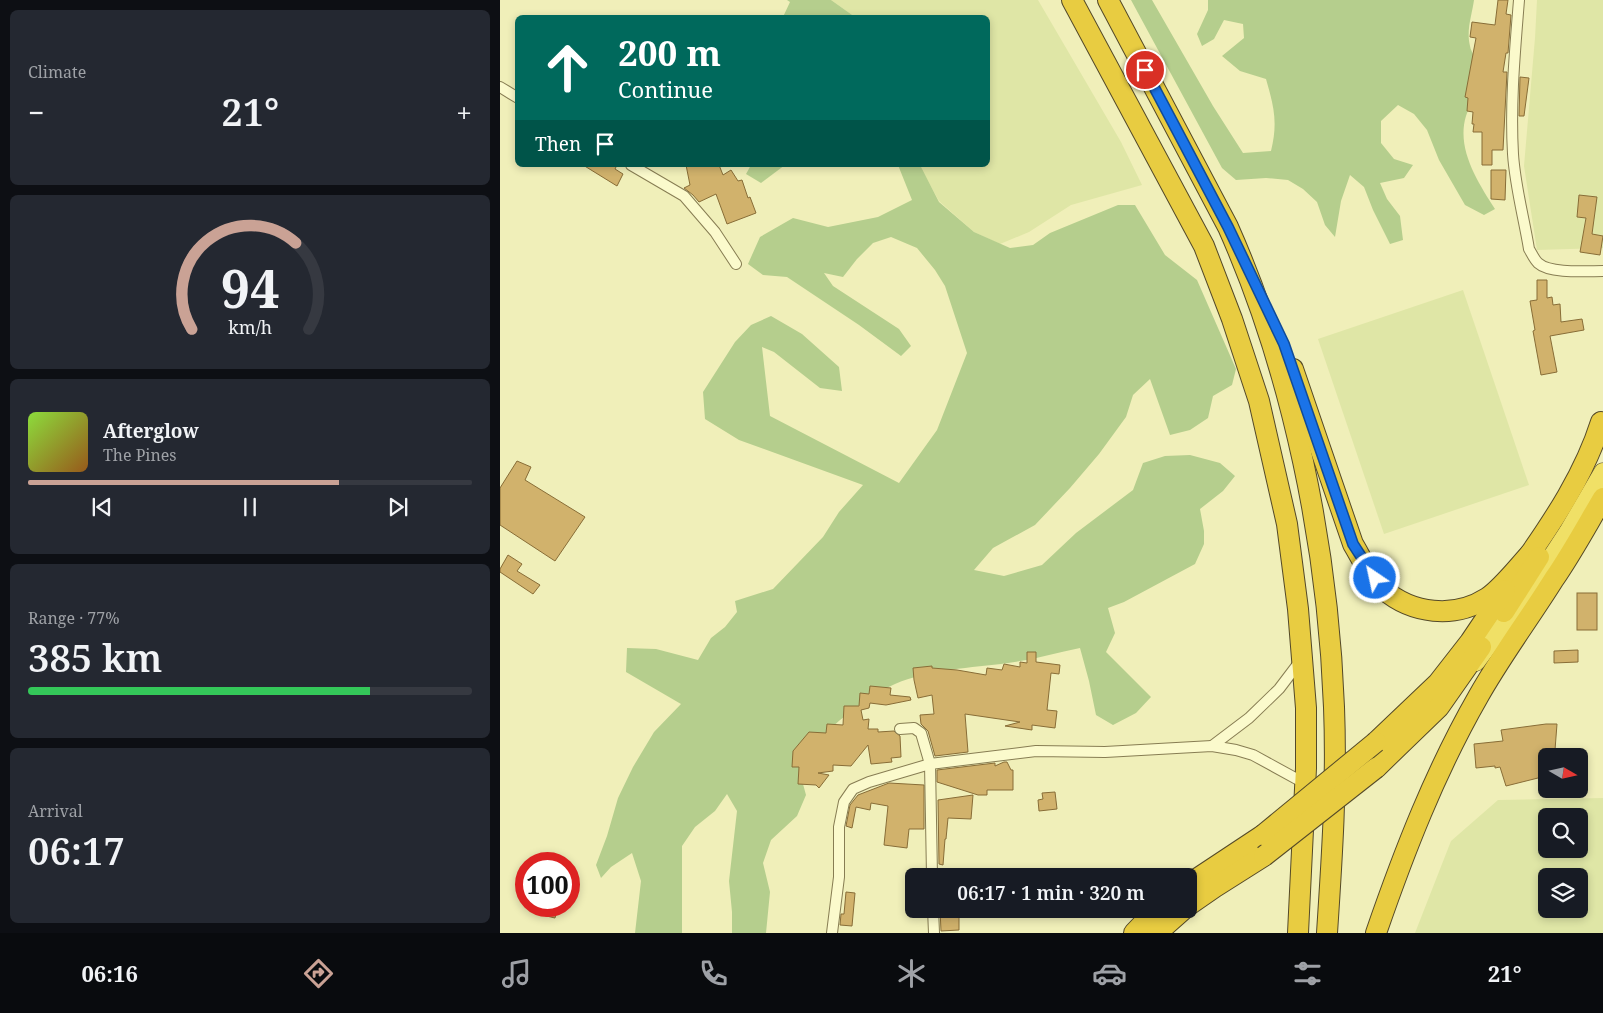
<!DOCTYPE html>
<html lang="en">
<head>
<meta charset="utf-8">
<style>
  body { margin:0; font-family:"Noto Serif",serif; background:#242831; color:#f1f3f6; height:100vh; display:flex; flex-direction:column; font-size:19px; white-space:nowrap }
  * { box-sizing:border-box; margin:0 }
  p { font-size:16px; color:#9ea1a6 }
  .icon { flex:none; width:28px; height:28px; fill:none; stroke:currentColor; stroke-width:2; stroke-linecap:round; stroke-linejoin:round }
  .map { position:relative; flex:1; overflow:hidden }
  .side { display:flex; flex-direction:column; gap:10px; padding:10px; background:#0d0f14; width:500px }
  .side>* { flex:none }
  .guide { position:absolute; left:15px; top:15px; width:475px; height:152px; border-radius:8px; box-shadow:0 2px 8px #0003; background:#00695c; color:#fff; overflow:hidden }
  .needle { width:32px; rotate:99deg }
  .controls { position:absolute; left:1038px; top:748px; display:grid; gap:10px }
  .controls a { display:grid; place-items:center; width:50px; height:50px; border-radius:8px; background:#171b24; box-shadow:0 2px 8px #0003; font-size:25px }
  .speed { position:absolute; left:15px; top:852px; display:flex; gap:10px; font-size:25px; font-weight:700; text-align:center }
  .speed>* { display:grid; place-content:center; width:65px; height:65px; border-radius:50%; background:#171b24; box-shadow:0 2px 8px #0003; line-height:1 }
  .speed .limit { border:8px solid #d22; background:#fff; color:#111 }
  .pin { position:absolute; display:grid; place-items:center; width:42px; height:42px; color:#fff; margin:-21px; border:2px solid #fff; border-radius:50%; box-shadow:0 1px 5px #0007 }
  .me { position:absolute; width:55px; margin:-28px; rotate:326deg; stroke-linejoin:round; filter:drop-shadow(0 0 4px #0008) }
  .turn { display:flex; align-items:center; gap:18px; height:105px; padding:0 20px; font-size:22px }
  .turn .icon { width:65px; height:65px; stroke-width:2.5 }
  .turn b { display:block; font-size:35px; line-height:42px }
  .then { display:flex; align-items:center; height:48px; padding:0 20px; background:#0003; gap:10px; font-size:19px }
  .big { font-size:38px; font-weight:600; line-height:1.1 }
  .side .card { flex:1; display:flex; flex-direction:column; justify-content:center; gap:8px; min-width:0; padding:0 18px; border-radius:8px; background:#242831 }
  .side .dial { align-items:center; gap:0 }
  .dial svg { height:130px; overflow:visible; fill:none; stroke:#363941; stroke-width:7; stroke-linecap:round; text-anchor:middle }
  .dial text { fill:#f1f3f6; stroke:none }
  .song { display:flex; align-items:center; gap:15px }
  .cover { width:60px; height:60px; border-radius:8px; background:linear-gradient(135deg,hsl(90 70% 55%),hsl(30 70% 35%)) }
  .played { height:5px; border-radius:2px; background:linear-gradient(90deg,#caa295 70%,#363941 70%) }
  .keys { display:flex; justify-content:space-around; direction:ltr }
  .heat { display:flex; justify-content:space-between; align-items:center; font-size:28px; direction:ltr }
  .charge { height:8px; border-radius:4px; background:linear-gradient(90deg,#34c759 77%,#363941 0) }
  .trip { position:absolute; left:405px; top:868px; width:292px; height:50px; border-radius:8px; background:#171b24; box-shadow:0 2px 8px #0003; font-weight:600; line-height:50px; text-align:center }
  .tabs { display:flex; height:80px; justify-content:space-around; align-items:center; background:#090b0e; color:#9ea1a6 }
  .tabs .icon { width:35px; height:35px }
  .tabs .selected { color:#caa295 }
  .tabs b { font-size:22px; color:#f1f3f6 }
  main { display:flex; flex:1; min-height:0 }
  .map>svg:first-child { display:block }
  .farmland { fill:#dfe6a6; fill-rule:evenodd }
  .green { fill:#b5ce8d }
  .building { fill:#d1b26c; stroke:#886d37 }
  .lines { fill:none; stroke-linecap:round; stroke-linejoin:round }
  .minor-casing { stroke:#877d53; stroke-width:12 }
  .trunk-casing { stroke:#544928; stroke-width:19 }
  .motorway-casing { stroke:#544928; stroke-width:22 }
  .minor { stroke:#fbfacc; stroke-width:10 }
  .trunk { stroke:#f0e066; stroke-width:18 }
  .motorway { stroke:#e8cc41; stroke-width:20 }
  .motorway-bridge-casing { stroke:#544928; stroke-width:22; stroke-linecap:butt }
  .motorway-bridge { stroke:#e8cc41; stroke-width:20 }
  .route-casing { stroke:#114b97; stroke-width:12 }
  .route { stroke:#1a73e8; stroke-width:9 }
</style>
</head>
<body>
<main>
<section class="side">
<div class="card"><p>Climate</p>
<div class="heat"><a>−</a><b class="big">21°</b><a>+</a></div>
</div>
<div class="card dial"><svg viewBox="0 0 100 80">
<path d="M14 69A42 42 0 1 1 86 69"/>
<path d="M14 69A42 42 0 0 1 78 16" stroke="#caa295"/>
<text x="50" y="56" font-size="32" font-weight="700">94</text>
<text x="50" y="72" font-size="11">km/h</text>
</svg></div>
<div class="card">
<div class="song"><i class="cover"></i><div><b>Afterglow</b><p>The Pines</p></div></div>
<div class="played"></div>
<div class="keys"><svg class="icon" aria-label="previous" viewBox="0 0 24 24"><path d="M18 5L8 12l10 7zM5 5v14"/></svg><svg class="icon" aria-label="pause" viewBox="0 0 24 24"><path d="M8 5v14M16 5v14"/></svg><svg class="icon" aria-label="next" viewBox="0 0 24 24"><path d="M6 5l10 7-10 7zM19 5v14"/></svg></div>
</div>
<div class="card"><p>Range · 77%</p><b class="big">385 km</b><div class="charge"></div></div>
<div class="card"><p>Arrival</p><b class="big">06:17</b></div>
</section>
<div class="map">
<svg width="1103" height="933" viewBox="0 0 1103 933">
  <rect width="100%" height="100%" fill="#f0efb9"/>
  <!-- farmland -->
  <g class="farmland">
    <polygon points="331,0 538,0 621,142 642,185 571,205 529,232 500,244 474,232 439,201 419,165 488,165 488,18 355,17"/>
    <polygon points="1037,0 1103,0 1103,248 1037,250 1024,166 1035,38"/>
    <polygon points="963,290 1029,485 884,534 818,339"/>
    <path d="M 1103,798 L 1103,933 L 915,933 L 951,841 L 998,800 ZM 1046,816 L 1079,816 L 1079,849 L 1046,849 ZM 1046,876 L 1079,876 L 1079,909 L 1046,909 Z"/>
  </g>
  <!-- green -->
  <g class="green">
    <polygon points="287,0 331,0 355,17 283,17 290,2"/>
    <path d="M 631,0 L 652,0 L 713,106 L 743,153 L 771,151 C 778,122 774,107 766,79 L 740,71 L 722,56 L 744,38 L 743,24 L 724,20 L 714,39 L 702,46 L 697,34 L 708,10 L 708,0 L 974,0 C 972,15 966,30 970,46 C 971,53 978,60 979,67 C 980,84 971,101 966,116 C 956,149 978,182 995,209 L 984,215 L 965,205 L 939,160 L 927,130 L 914,114 L 898,105 L 881,121 L 881,143 L 894,159 L 913,165 L 904,178 L 880,183 L 887,199 L 900,216 L 903,240 L 890,244 L 873,210 L 864,187 L 850,175 L 841,201 L 835,237 L 825,225 L 817,202 L 803,189 L 788,180 L 766,178 L 736,180 L 722,168 Z"/>
    <polygon points="251,165 285,165 261,183 246,174"/>
    <path d="M 398,165 L 420,165 L 439,202 L 474,232 L 510,248 L 533,245 L 550,233 L 618,205 L 635,205 L 665,255 L 697,280 L 736,369 L 732,385 L 713,396 L 708,418 L 690,430 L 670,435 L 650,379 L 633,395 L 626,417 L 599,454 L 570,488 L 535,525 L 493,548 L 474,570 L 504,576 L 542,565 L 576,533 L 633,490 L 643,463 L 665,456 L 690,455 L 720,463 L 735,476 L 723,491 L 700,509 L 704,531 L 704,544 L 695,564 L 624,602 L 608,608 L 615,633 L 606,652 L 651,697 L 636,713 L 613,725 L 596,715 L 589,681 L 580,648 C 556,653 532,660 508,663 C 471,668 430,669 395,684 C 358,701 330,728 302,756 L 300,773 L 306,795 L 297,816 L 271,840 L 263,863 L 270,892 L 266,933 L 232,933 L 232,912 L 229,881 L 237,811 L 227,794 L 215,811 L 195,827 L 182,846 L 182,933 L 135,933 L 141,881 L 132,853 L 111,867 L 101,878 L 96,865 L 107,836 L 118,798 L 133,767 L 154,732 L 181,704 L 126,672 L 127,648 L 156,649 L 198,660 L 211,638 L 225,627 L 237,612 L 235,601 L 273,589 L 323,537 L 339,512 L 363,485 L 239,440 L 205,419 L 203,392 L 235,342 L 251,325 L 271,316 L 302,334 L 339,367 L 342,391 L 320,388 L 274,352 L 262,347 L 270,416 L 399,483 L 437,430 L 467,353 L 445,286 L 435,270 L 417,248 L 391,237 L 373,243 L 357,259 L 343,277 L 324,273 L 333,286 L 399,329 L 411,346 L 401,356 L 359,325 L 287,277 L 263,275 L 248,264 L 260,237 L 293,218 L 328,227 L 378,217 L 412,200 Z"/>
  </g>
  <!-- building -->
  <g class="building">
    <polygon points="998,0 1008,0 1006,14 1011,15 1008,53 1006,53 1003,72 1007,72 1003,150 992,150 992,165 982,165 982,132 973,132 974,124 972,124 973,112 967,111 968,98 965,97 976,38 970,37 972,22 995,25"/>
    <polygon points="1020,77 1029,78 1024,116 1019,116"/>
    <polygon points="83,165 117,165 115,169 123,174 117,186"/>
    <polygon points="186,165 219,165 223,175 231,170 238,181 242,180 248,198 250,197 256,213 227,224 216,194 199,202 193,195 184,188 190,185"/>
    <polygon points="991,170 1006,170 1005,200 991,199"/>
    <polygon points="1079,195 1097,197 1092,234 1103,236 1100,255 1080,252 1086,218 1077,217"/>
    <polygon points="1037,280 1047,280 1047,298 1052,297 1053,305 1060,304 1061,322 1082,319 1084,330 1050,336 1057,372 1041,375 1033,331 1035,330 1030,301 1037,300"/>
    <polygon points="17,461 31,467 25,480 85,517 55,561 0,525 0,488"/>
    <polygon points="8,555 22,564 17,571 40,585 33,594 0,572 0,569"/>
    <rect x="1077" y="593" width="20" height="37"/>
    <polygon points="1078,650 1078,662 1054,663 1054,651"/>
    <polygon points="527,652 536,652 536,662 560,665 559,674 551,673 547,710 557,711 555,728 532,725 532,730 505,726 520,722 465,714 468,752 435,756 428,731 421,724 420,715 434,714 432,695 418,698 414,680 413,668 432,666 432,668 457,670 486,675 487,668 502,670 504,664 520,667 520,662 527,663"/>
    <polygon points="370,686 391,688 390,695 410,697 411,700 386,705 370,703 369,708 361,710 363,720 369,719 368,729 378,729 378,732 394,731 400,736 401,757 391,758 392,762 371,764 368,745 351,766 333,765 333,771 318,773 329,775 319,788 316,785 298,784 299,767 292,767 293,751 309,732 326,733 327,724 343,725 344,706 359,706 360,693 369,694"/>
    <polygon points="1046,724 1057,724 1055,750 1042,749 1046,765 1046,776 1006,786 1000,767 995,768 995,766 976,768 974,744 1003,741 1001,730"/>
    <polygon points="504,762 507,762 511,770 513,770 513,790 487,790 487,795 478,795 437,782 437,770 495,763 495,766"/>
    <polygon points="389,783 424,785 424,829 409,829 407,848 384,845 388,806 371,803 370,810 356,807 352,828 346,826 350,805 358,795"/>
    <polygon points="555,792 557,809 539,811 538,800 543,799 542,793"/>
    <polygon points="473,795 471,819 448,818 446,839 445,839 443,865 439,864 438,800"/>
    <polygon points="346,892 355,893 352,926 340,925 341,914 344,914"/>
    <polygon points="39,906 58,906 55,918 38,914"/>
    <polygon points="440,909 459,909 459,930 441,931"/>
  </g>
  <g class="lines">
    <defs>
      <g id="minor">
        <path d="M 1019,0 C 1015,51 1010,103 1013,154 C 1015,186 1024,218 1029,249 C 1032,254 1034,259 1038,263 C 1050,274 1087,271 1103,271"/>
        <polyline points="0,87 18,98"/>
        <polyline points="131,165 184,196 215,232 236,264"/>
        <polyline points="400,729 414,728 421,733 430,764 432,876"/>
        <polyline points="712,746 749,718 779,689 801,660"/>
        <polyline points="433,909 434,933"/>
        <polyline points="332,933 339,877 339,827 344,802 353,789 369,782 430,764 536,751 605,752 712,746 736,750 753,755 806,784"/>
      </g>
      <polyline id="trunk" points="976,662 1036,581 1068,532 1103,472"/>
      <g id="motorway">
        <polyline points="572,0 704,246 732,319 759,401 787,524 798,609 806,708 806,768 798,933"/>
        <path d="M 608,0 L 728,227 C 793,373 828,547 834,707 C 837,782 832,858 827,933"/>
        <path d="M 793,369 L 853,544 C 862,559 870,577 883,589 C 912,614 954,619 987,598 C 1001,589 1018,567 1030,554"/>
        <path d="M 1023,564 C 1054,520 1085,473 1101,422"/>
        <polyline points="1004,612 1039,557"/>
        <polyline points="876,742 938,683 970,642 1005,590"/>
        <polyline points="876,768 939,707 981,647"/>
        <polyline points="689,884 763,835"/>
        <polyline points="689,905 715,887 764,856"/>
        <polyline points="634,933 657,909"/>
        <polyline points="657,933 684,909"/>
        <path d="M 876,933 C 904,852 935,772 978,697 C 1001,656 1029,619 1054,579 C 1072,553 1087,525 1103,498"/>
      </g>
    </defs>
    <!-- minor casing -->
    <use href="#minor" class="minor-casing"/>
    <!-- trunk casing -->
    <use href="#trunk" class="trunk-casing"/>
    <!-- motorway casing -->
    <use href="#motorway" class="motorway-casing"/>
    <!-- minor -->
    <use href="#minor" class="minor"/>
    <!-- trunk -->
    <use href="#trunk" class="trunk"/>
    <!-- motorway -->
    <use href="#motorway" class="motorway"/>
    <defs>
      <g id="motorway-bridge">
        <polyline points="763,835 876,742"/>
        <polyline points="764,856 876,768"/>
      </g>
    </defs>
    <!-- motorway-bridge casing -->
    <use href="#motorway-bridge" class="motorway-bridge-casing"/>
    <!-- motorway-bridge -->
    <use href="#motorway-bridge" class="motorway-bridge"/>
  </g>
  <g class="lines">
    <defs>
      <polyline id="route" points="645,70 728,227 784,344 853,544 875,578"/>
    </defs>
    <!-- route casing -->
    <use href="#route" class="route-casing"/>
    <!-- route -->
    <use href="#route" class="route"/>
  </g>
</svg>
<div class="controls">
<a><svg class="needle" viewBox="-14 -14 28 28"><path d="M0-13l5 13h-10z" fill="#e53935"/><path d="M0 13l5-13h-10z" fill="#9ea1a6"/></svg></a>
<a><svg class="icon" aria-label="search" viewBox="0 0 24 24"><circle cx="10" cy="10" r="6"/><path d="M15 15l6 6"/></svg></a>
<a><svg class="icon" aria-label="layers" viewBox="0 0 24 24"><path d="M12 4l9 5-9 5-9-5zM3 14l9 5 9-5"/></svg></a>
</div>
<div class="speed"><div class="limit">100</div></div>
<div class="pin" style="left:645px;top:70px;background:#d93025"><svg class="icon" aria-label="arrive" viewBox="0 0 24 24"><path d="M6 21V4h12l-3 4 3 4H6"/></svg></div>
<svg class="me" style="left:875px;top:578px" viewBox="-20 -20 40 40"><circle r="17" fill="#1a73e8" stroke="#fff" stroke-width="3"/><path d="M0-11L8 9 0 5-8 9z" fill="#fff"/></svg>
<div class="trip">06:17 · 1 min · 320 m</div>
<div class="guide">
<div class="turn"><svg class="icon" aria-label="ahead" viewBox="0 0 24 24"><path d="M12 20V5M6 11l6-6 6 6"/></svg><div><b>200 m</b>Continue</div></div>
<div class="then">Then<svg class="icon" aria-label="arrive" viewBox="0 0 24 24"><path d="M6 21V4h12l-3 4 3 4H6"/></svg></div>
</div>
</div>
</main>
<nav class="tabs">
<b>06:16</b>
<svg class="icon selected" aria-label="directions" viewBox="0 0 24 24"><path d="M12 3l9 9-9 9-9-9zM9 14v-3h6M13 9l2 2-2 2"/></svg>
<svg class="icon" aria-label="music" viewBox="0 0 24 24"><path d="M9 18V5l10-2v13"/><circle cx="6" cy="18" r="3"/><circle cx="16" cy="16" r="3"/></svg>
<svg class="icon" aria-label="phone" viewBox="0 0 24 24"><path d="M5 4h4l2 5-3 2q2 4 5 5l2-3 5 2v4C11 20 4 13 5 4z"/></svg>
<svg class="icon" aria-label="climate" viewBox="0 0 24 24"><path d="M12 3v18M4 7l16 10M4 17L20 7"/></svg>
<svg class="icon" aria-label="car" viewBox="0 0 24 24"><path d="M5 17H2v-5l4-1 3-4h7l3 4 3 1v5h-3M9 17h6M6 11h13"/><circle cx="7" cy="17" r="2"/><circle cx="17" cy="17" r="2"/></svg>
<svg class="icon" aria-label="filters" viewBox="0 0 24 24"><path d="M4 7h16M4 17h16"/><circle cx="9" cy="7" r="2"/><circle cx="15" cy="17" r="2"/></svg>
<b>21°</b>
</nav>
</body>
</html>
